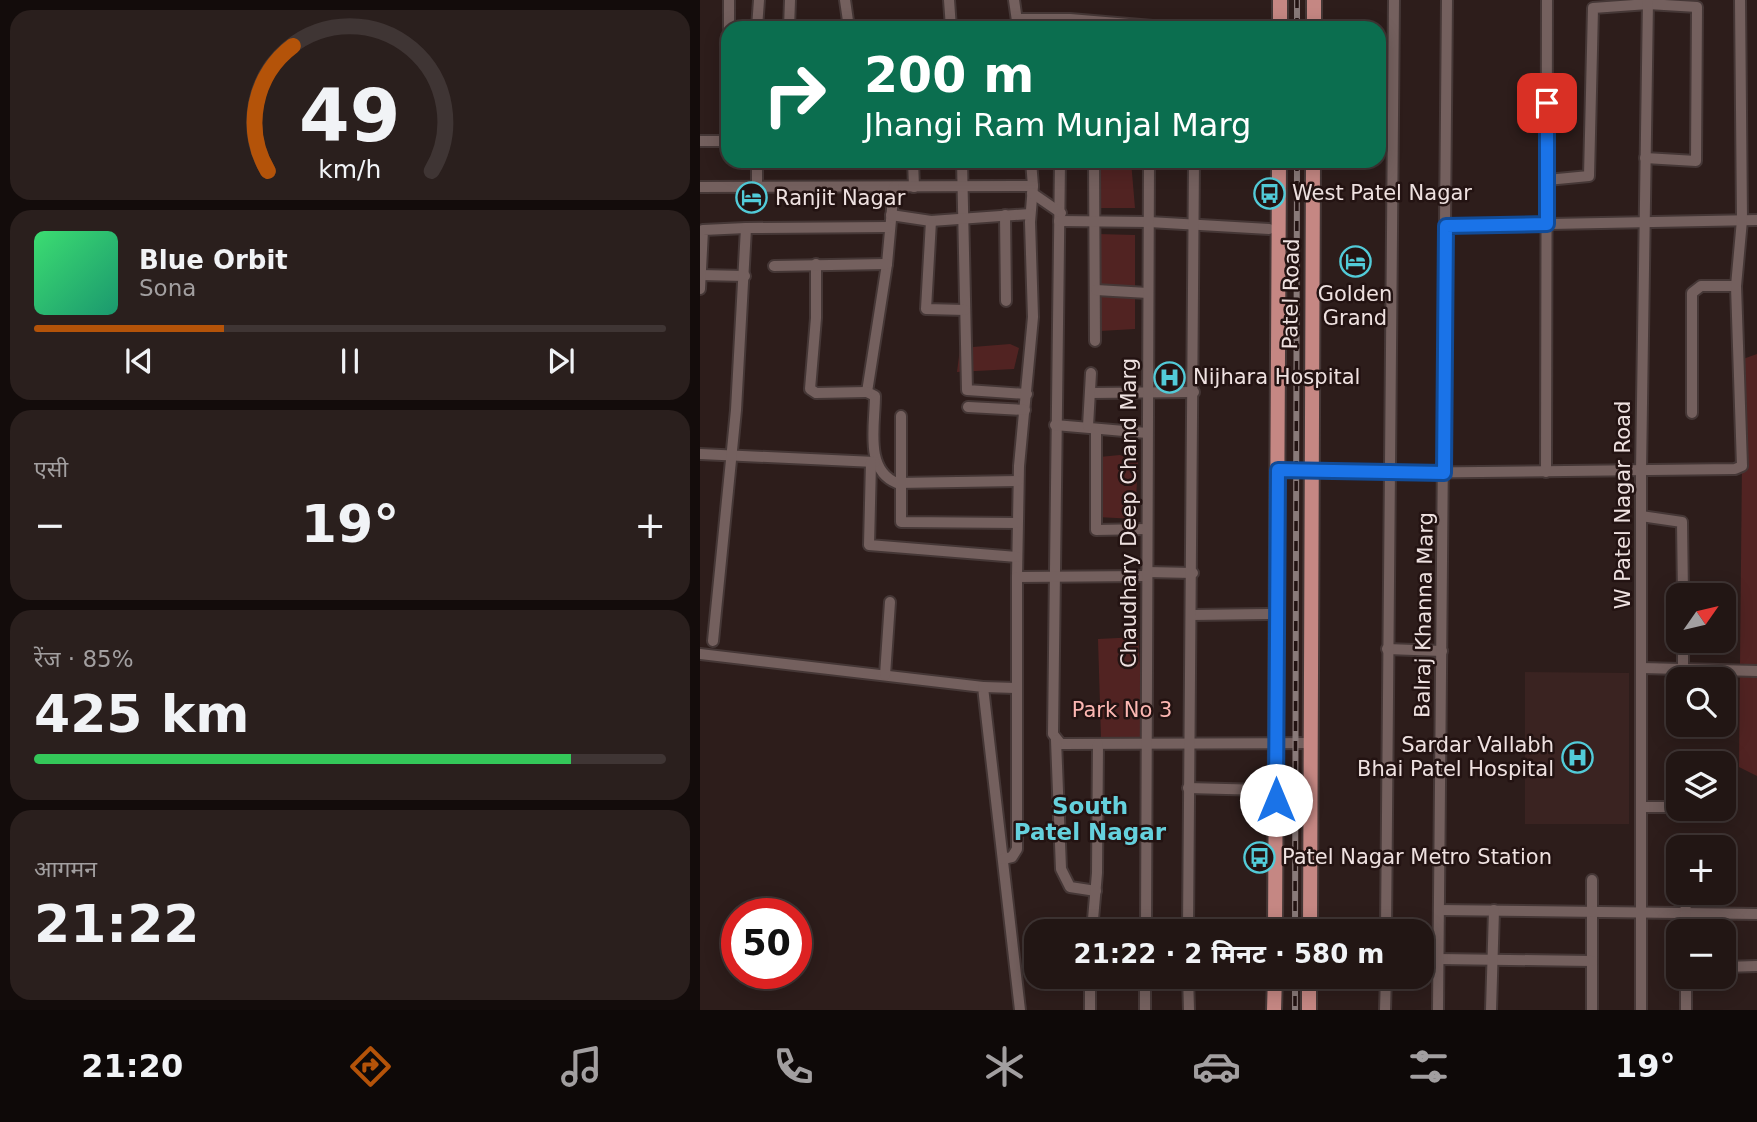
<!DOCTYPE html>
<html lang="hi">
<head>
<meta charset="utf-8">
<style>
  body { margin:0; font-family:"DejaVu Sans","Noto Sans Devanagari",sans-serif; background:#2a1f1d; color:#f1f3f6; height:100vh; display:flex; flex-direction:column; font-size:26px; white-space:nowrap }
  * { box-sizing:border-box; margin:0 }
  p { font-size:23px; color:#a29fa0 }
  .icon { flex:none; width:38px; height:38px; fill:none; stroke:currentColor; stroke-width:2; stroke-linecap:round; stroke-linejoin:round }
  .map { position:relative; flex:1; overflow:hidden }
  .side { display:flex; flex-direction:column; gap:10px; padding:10px; background:#130c0b; width:700px }
  .side>* { flex:none }
  .banner { position:absolute; left:21px; top:21px; width:665px; height:147px; border-radius:21px; box-shadow:0 4px 18px #0003,0 0 0 2px #3f3534; background:#0b6e4f; color:#fff; overflow:hidden }
  .needle { width:46px; rotate:56deg }
  .buttons { position:absolute; left:966px; top:583px; display:grid; gap:14px }
  .buttons a { display:grid; place-items:center; width:70px; height:70px; border-radius:14px; background:#221614; box-shadow:0 4px 18px #0003,0 0 0 2px #3f3534; font-size:35px }
  .speed { position:absolute; left:21px; top:898px; display:flex; gap:14px; font-size:35px; font-weight:700; text-align:center }
  .speed>* { display:grid; place-content:center; width:91px; height:91px; border-radius:50%; background:#221614; box-shadow:0 4px 18px #0003,0 0 0 2px #3f3534; line-height:1 }
  .speed .limit { border:10px solid #d22; background:#fff; color:#111 }
  .pin { position:absolute; display:grid; place-items:center; width:60px; height:60px; color:#fff; margin:-30px; border-radius:14px; box-shadow:0 4px 10px #0006 }
  .me { position:absolute; width:77px; margin:-38px; rotate:0deg; stroke-linejoin:round; filter:drop-shadow(0 0 5px #0008) }
  .turn { display:flex; align-items:center; gap:24px; height:147px; padding:0 28px; font-size:32px }
  .turn .icon { width:91px; height:91px; stroke-width:2.5 }
  .turn b { display:block; font-size:49px; line-height:60px }
  .big { font-size:52px; font-weight:700; line-height:1.1 }
  .side .widget { flex:1; display:flex; flex-direction:column; justify-content:center; gap:10px; min-width:0; padding:0 24px; border-radius:21px; background:#2a1f1d }
  .side .dial { align-items:center; gap:0 }
  .dial svg { height:182px; overflow:visible; fill:none; stroke:#3f3534; stroke-width:7; stroke-linecap:round; text-anchor:middle }
  .dial text { fill:#f1f3f6; stroke:none }
  .song { display:flex; align-items:center; gap:21px }
  .cover { width:84px; height:84px; border-radius:10px; background:linear-gradient(135deg,hsl(140 70% 55%),hsl(160 70% 35%)) }
  .played { height:7px; border-radius:4px; background:linear-gradient(90deg,#b45309 30%,#3f3534 30%) }
  .keys { display:flex; justify-content:space-around; direction:ltr }
  .heat { display:flex; justify-content:space-between; align-items:center; font-size:38px; direction:ltr }
  .charge { height:10px; border-radius:5px; background:linear-gradient(90deg,#34c759 85%,#3f3534 0) }
  .trip { position:absolute; left:324px; top:919px; width:410px; height:70px; border-radius:21px; background:#221614; box-shadow:0 4px 18px #0003,0 0 0 2px #3f3534; font-weight:700; line-height:70px; text-align:center }
  .menu { display:flex; height:112px; justify-content:space-around; align-items:center; background:#0e0908; color:#a29fa0 }
  .menu .icon { width:49px; height:49px }
  .menu .active { color:#b45309 }
  .menu b { font-size:32px; color:#f1f3f6 }
  main { display:flex; flex:1; min-height:0 }
  .map>svg:first-child { display:block }
  .built { fill:#3a2321 }
  .green { fill:#512322 }
  .lines { fill:none; stroke-linecap:round; stroke-linejoin:round }
  .minor-casing { stroke:#453736; stroke-width:14 }
  .major-casing { stroke:#453736; stroke-width:18 }
  .minor { stroke:#74605e; stroke-width:10 }
  .major { stroke:#c58783; stroke-width:14 }
  .rail-casing { stroke:#897a79; stroke-width:6 }
  .rail { stroke:#231312; stroke-width:3.5; stroke-dasharray:10; stroke-linecap:butt }
  .route-casing { stroke:#114b97; stroke-width:18 }
  .route { stroke:#1a73e8; stroke-width:12 }
  .labels { text-anchor:middle; dominant-baseline:central; stroke-width:5; stroke-linejoin:round; paint-order:stroke }
  .poi-label { font-size:21px; fill:#eee1e0; stroke:#231312; text-anchor:start }
  .street-label { font-size:21px; fill:#eee1e0; stroke:#231312 }
  .park-label { font-size:21px; fill:#fdb7b2; stroke:#231312 }
  .neighbourhood-label { font-size:23px; font-weight:bold; fill:#65d1dd; stroke:#231312 }
</style>
</head>
<body>
<main>
<section class="side">
<div class="widget dial"><svg viewBox="0 0 100 80">
<path d="M14 69A42 42 0 1 1 86 69"/>
<path d="M14 69A42 42 0 0 1 25 14" stroke="#b45309"/>
<text x="50" y="56" font-size="32" font-weight="700">49</text>
<text x="50" y="72" font-size="11">km/h</text>
</svg></div>
<div class="widget">
<div class="song"><i class="cover"></i><div><b>Blue Orbit</b><p>Sona</p></div></div>
<div class="played"></div>
<div class="keys"><svg class="icon" aria-label="previous" viewBox="0 0 24 24"><path d="M18 5L8 12l10 7zM5 5v14"/></svg><svg class="icon" aria-label="pause" viewBox="0 0 24 24"><path d="M8 5v14M16 5v14"/></svg><svg class="icon" aria-label="next" viewBox="0 0 24 24"><path d="M6 5l10 7-10 7zM19 5v14"/></svg></div>
</div>
<div class="widget"><p>एसी</p>
<div class="heat"><a>−</a><b class="big">19°</b><a>+</a></div>
</div>
<div class="widget"><p>रेंज · 85%</p><b class="big">425 km</b><div class="charge"></div></div>
<div class="widget"><p>आगमन</p><b class="big">21:22</b></div>
</section>
<div class="map">
<svg width="1057" height="1010" viewBox="0 0 1057 1010">
  <rect width="100%" height="100%" fill="#2d1d1b"/>
  <!-- built -->
  <polygon class="built" points="825,672 929,673 929,824 825,824"/>
  <!-- green -->
  <g class="green">
    <polygon points="397,161 431,161 435,208 399,208"/>
    <polygon points="398,234 435,235 435,329 400,331"/>
    <polygon points="310,344 319,348 314,369 257,372 260,348"/>
    <polygon points="1057,354 1057,776 1039,767 1043,359"/>
    <polygon points="420,455 438,462 435,519 397,517 399,457"/>
    <polygon points="438,637 445,739 401,738 398,639"/>
  </g>
  <g class="lines">
    <defs>
      <g id="minor">
        <polyline points="29,0 29,28"/>
        <polyline points="145,0 149,28"/>
        <polyline points="249,0 251,28"/>
        <polyline points="314,0 318,28"/>
        <polyline points="317,19 370,19 476,28"/>
        <polyline points="57,28 59,0"/>
        <polyline points="89,28 90,0"/>
        <polyline points="0,141 28,141"/>
        <polyline points="57,161 57,187"/>
        <polyline points="213,161 214,187"/>
        <polyline points="262,161 267,390 327,394"/>
        <polyline points="331,161 333,186"/>
        <polyline points="360,161 353,734 361,744 610,743"/>
        <polyline points="394,161 395,341"/>
        <polyline points="847,180 889,176 893,8 948,4 997,7 996,161 945,158"/>
        <polyline points="0,187 333,186 330,222 333,317 319,466 317,577"/>
        <path d="M 194,187 L 187,264 L 167,392 L 175,396 C 175,425 164,470 197,483 L 318,481"/>
        <polyline points="332,193 361,213"/>
        <polyline points="191,215 231,221 330,214"/>
        <polyline points="305,215 306,301"/>
        <polyline points="231,221 226,309 265,310"/>
        <polyline points="359,221 449,222 569,229"/>
        <polyline points="746,226 1057,220"/>
        <polyline points="116,264 116,318 110,389 116,393 167,392"/>
        <polyline points="74,266 187,264"/>
        <polyline points="0,275 45,276"/>
        <polyline points="0,289 3,230 46,228"/>
        <polyline points="396,290 448,293"/>
        <polyline points="390,393 494,392"/>
        <polyline points="268,407 325,410"/>
        <polyline points="992,413 992,293 1001,286 1036,286"/>
        <polyline points="201,416 201,522 317,523"/>
        <polyline points="355,425 447,433"/>
        <polyline points="388,426 391,373"/>
        <polyline points="396,430 396,530 447,529"/>
        <polyline points="0,454 175,462"/>
        <polyline points="171,462 169,545 317,557"/>
        <polyline points="578,470 689,473 1035,469 1042,466 1036,286 1042,220 1040,0"/>
        <polyline points="846,472 847,0"/>
        <polyline points="941,516 982,522 983,595"/>
        <polyline points="447,572 493,573"/>
        <polyline points="492,615 568,614"/>
        <polyline points="13,641 36,410 46,228 190,227"/>
        <polyline points="687,649 742,651"/>
        <polyline points="0,654 283,687 320,1010"/>
        <polyline points="942,668 1057,671"/>
        <polyline points="983,669 983,640"/>
        <polyline points="185,675 190,602"/>
        <polyline points="283,687 316,688"/>
        <polyline points="356,740 361,869 370,887 396,891"/>
        <polyline points="488,788 564,790"/>
        <polyline points="941,807 978,807"/>
        <polyline points="303,859 312,857 317,849 317,577 447,576"/>
        <polyline points="892,880 892,1010"/>
        <polyline points="739,910 1057,914"/>
        <polyline points="392,931 397,873 398,744"/>
        <polyline points="446,931 449,161"/>
        <polyline points="488,931 494,161"/>
        <polyline points="686,931 694,0"/>
        <polyline points="985,931 986,892"/>
        <polyline points="739,959 892,961"/>
        <polyline points="1024,967 1057,966"/>
        <polyline points="488,976 489,1010"/>
        <polyline points="390,1010 390,976"/>
        <polyline points="445,1010 445,976"/>
        <polyline points="685,1010 686,976"/>
        <polyline points="738,1010 747,0"/>
        <polyline points="791,1010 794,910"/>
        <polyline points="941,1010 941,471 948,0"/>
        <polyline points="986,1010 986,976"/>
      </g>
      <g id="major">
        <polyline points="580,28 580,0"/>
        <polyline points="614,28 614,0"/>
        <polyline points="575,931 579,161"/>
        <polyline points="610,931 613,161"/>
        <polyline points="574,1010 575,976"/>
        <polyline points="609,1010 609,976"/>
      </g>
    </defs>
    <!-- minor casing -->
    <use href="#minor" class="minor-casing"/>
    <!-- major casing -->
    <use href="#major" class="major-casing"/>
    <!-- minor -->
    <use href="#minor" class="minor"/>
    <!-- major -->
    <use href="#major" class="major"/>
    <defs>
      <g id="rail">
        <polyline points="597,28 597,0"/>
        <polyline points="595,931 597,161"/>
        <polyline points="595,976 595,1010"/>
      </g>
    </defs>
    <!-- rail casing -->
    <use href="#rail" class="rail-casing"/>
    <!-- rail -->
    <use href="#rail" class="rail"/>
  </g>
  <g class="lines">
    <defs>
      <polyline id="route" points="576,800 578,470 744,473 746,226 847,224 847,103"/>
    </defs>
    <!-- route casing -->
    <use href="#route" class="route-casing"/>
    <!-- route -->
    <use href="#route" class="route"/>
  </g>
  <!-- icons -->
  <defs>
    <symbol id="bus-ring" viewBox="-11 -11 22 22"><circle r="9.5" fill="#231312" stroke="#52cbd8" stroke-width="1.5"/><path d="M-5-6H5V4H4V6H2V4H-2V6H-4V4H-5ZM-3.5-4V0h7V-4ZM-3.5 1.2v1.5H-2V1.2ZM2 1.2v1.5H3.5V1.2Z" fill="#52cbd8"/></symbol>
    <symbol id="hotel-ring" viewBox="-11 -11 22 22"><circle r="9.5" fill="#231312" stroke="#52cbd8" stroke-width="1.5"/><path d="M-6-4.5h1.5V1H6V5H4.5V3h-9V5H-6ZM-4 0a1.8 1.8 0 1 1 3.6 0ZM.5 0V-2.5h3Q6-2.5 6 0Z" fill="#52cbd8"/></symbol>
    <symbol id="hospital-ring" viewBox="-11 -11 22 22"><circle r="9.5" fill="#231312" stroke="#52cbd8" stroke-width="1.5"/><path d="M-5-5h3v3.5h4V-5h3V5h-3V1.5h-4V5h-3Z" fill="#52cbd8"/></symbol>
  </defs>
  <g fill-rule="evenodd">
    <use href="#bus-ring" x="552" y="176" width="35" height="35"/>
    <use href="#hotel-ring" x="34" y="180" width="35" height="35"/>
    <use href="#hotel-ring" x="638" y="244" width="35" height="35"/>
    <use href="#hospital-ring" x="452" y="360" width="35" height="35"/>
    <use href="#hospital-ring" x="860" y="740" width="35" height="35"/>
    <use href="#bus-ring" x="542" y="840" width="35" height="35"/>
  </g>
  <g class="labels">
    <!-- poi labels -->
    <g class="poi-label">
      <text x="592" y="193">West Patel Nagar</text>
      <text x="75" y="198">Ranjit Nagar</text>
      <text x="655" y="294" text-anchor="middle">Golden<tspan x="655" dy="24">Grand</tspan></text>
      <text x="493" y="377">Nijhara Hospital</text>
      <text x="854" y="745" text-anchor="end">Sardar Vallabh<tspan x="854" dy="24">Bhai Patel Hospital</tspan></text>
      <text x="582" y="857">Patel Nagar Metro Station</text>
    </g>
    <!-- street labels -->
    <g class="street-label">
      <text transform="translate(591 294) rotate(-89)">Patel Road</text>
      <text transform="translate(923 505) rotate(-90)">W Patel Nagar Road</text>
      <text transform="translate(429 513) rotate(-90)">Chaudhary Deep Chand Marg</text>
      <text transform="translate(724 615) rotate(-89)">Balraj Khanna Marg</text>
    </g>
    <!-- park labels -->
    <g class="park-label">
      <text x="422" y="710">Park No 3</text>
    </g>
    <!-- neighbourhood labels -->
    <g class="neighbourhood-label">
      <text x="390" y="806">South<tspan x="390" dy="26">Patel Nagar</tspan></text>
    </g>
  </g>
</svg>
<div class="buttons">
<a><svg class="needle" viewBox="-14 -14 28 28"><path d="M0-13l5 13h-10z" fill="#e53935"/><path d="M0 13l5-13h-10z" fill="#a29fa0"/></svg></a>
<a><svg class="icon" aria-label="search" viewBox="0 0 24 24"><circle cx="10" cy="10" r="6"/><path d="M15 15l6 6"/></svg></a>
<a><svg class="icon" aria-label="layers" viewBox="0 0 24 24"><path d="M12 4l9 5-9 5-9-5zM3 14l9 5 9-5"/></svg></a>
<a>+</a>
<a>−</a>
</div>
<div class="speed"><div class="limit">50</div></div>
<div class="pin" style="left:847px;top:103px;background:#d93025"><svg class="icon" aria-label="arrive" viewBox="0 0 24 24"><path d="M6 21V4h12l-3 4 3 4H6"/></svg></div>
<svg class="me" style="left:576px;top:800px" viewBox="-20 -20 40 40"><circle r="19" fill="#fff"/><path d="M0-13L10 11 0 6-10 11z" fill="#1a73e8"/></svg>
<div class="trip">21:22 · 2 मिनट · 580 m</div>
<div class="banner">
<div class="turn"><svg class="icon" aria-label="right" viewBox="0 0 24 24"><path d="M7 20v-9h11M14 6l5 5-5 5"/></svg><div><b>200 m</b>Jhangi Ram Munjal Marg</div></div>
</div>
</div>
</main>
<nav class="menu">
<b>21:20</b>
<svg class="icon active" aria-label="directions" viewBox="0 0 24 24"><path d="M12 3l9 9-9 9-9-9zM9 14v-3h6M13 9l2 2-2 2"/></svg>
<svg class="icon" aria-label="music" viewBox="0 0 24 24"><path d="M9 18V5l10-2v13"/><circle cx="6" cy="18" r="3"/><circle cx="16" cy="16" r="3"/></svg>
<svg class="icon" aria-label="phone" viewBox="0 0 24 24"><path d="M5 4h4l2 5-3 2q2 4 5 5l2-3 5 2v4C11 20 4 13 5 4z"/></svg>
<svg class="icon" aria-label="climate" viewBox="0 0 24 24"><path d="M12 3v18M4 7l16 10M4 17L20 7"/></svg>
<svg class="icon" aria-label="car" viewBox="0 0 24 24"><path d="M5 17H2v-5l4-1 3-4h7l3 4 3 1v5h-3M9 17h6M6 11h13"/><circle cx="7" cy="17" r="2"/><circle cx="17" cy="17" r="2"/></svg>
<svg class="icon" aria-label="filters" viewBox="0 0 24 24"><path d="M4 7h16M4 17h16"/><circle cx="9" cy="7" r="2"/><circle cx="15" cy="17" r="2"/></svg>
<b>19°</b>
</nav>
</body>
</html>
